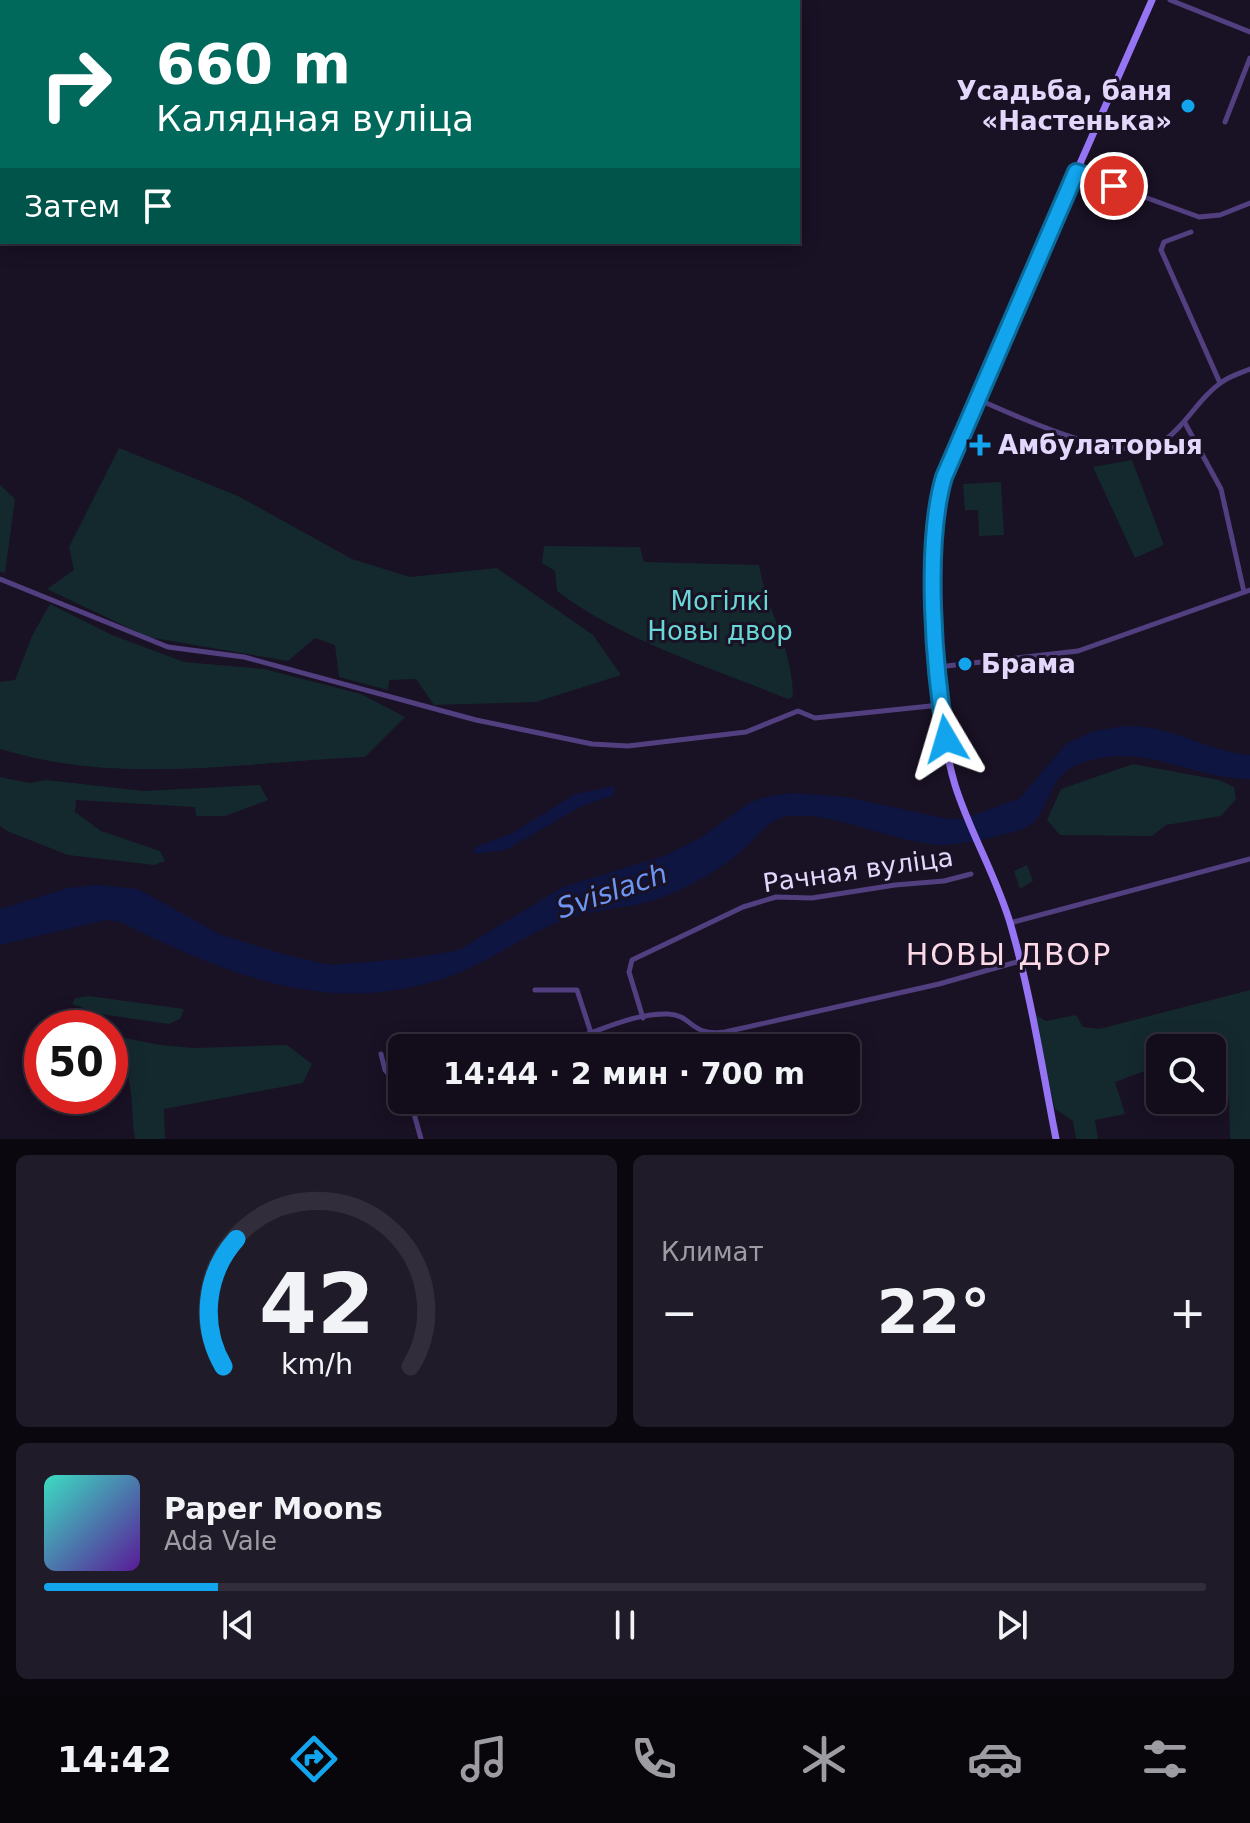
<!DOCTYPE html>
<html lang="ru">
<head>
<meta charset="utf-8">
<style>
  body { margin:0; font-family:"DejaVu Sans",sans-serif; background:#201b28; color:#f1f3f6; height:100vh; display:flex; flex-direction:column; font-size:30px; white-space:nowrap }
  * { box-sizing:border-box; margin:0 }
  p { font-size:26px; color:#9d9ca3 }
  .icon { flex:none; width:44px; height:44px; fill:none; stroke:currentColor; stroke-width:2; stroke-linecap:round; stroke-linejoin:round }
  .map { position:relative; height:1139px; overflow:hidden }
  .details { display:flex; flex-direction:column; gap:16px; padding:16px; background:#0a070f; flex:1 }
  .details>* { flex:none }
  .guide { position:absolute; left:0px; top:0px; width:800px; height:244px; box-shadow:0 4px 20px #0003,0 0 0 2px #322d3a; background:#00695c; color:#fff; overflow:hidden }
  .controls { position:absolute; left:1146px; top:1034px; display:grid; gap:16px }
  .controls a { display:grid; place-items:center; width:80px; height:80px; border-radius:12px; background:#130d1b; box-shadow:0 4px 20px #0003,0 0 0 2px #322d3a; font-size:40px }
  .speed { position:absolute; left:24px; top:1010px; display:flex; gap:16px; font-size:40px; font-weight:700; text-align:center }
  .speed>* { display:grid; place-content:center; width:104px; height:104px; border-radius:50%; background:#130d1b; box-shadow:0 4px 20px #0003,0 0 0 2px #322d3a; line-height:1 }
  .speed .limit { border:12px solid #d22; background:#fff; color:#111 }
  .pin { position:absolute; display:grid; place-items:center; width:68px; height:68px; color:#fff; margin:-34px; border:4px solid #fff; border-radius:50%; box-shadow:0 2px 8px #0007 }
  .me { position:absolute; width:88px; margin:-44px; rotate:353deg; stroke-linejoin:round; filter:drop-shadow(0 0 6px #0008) }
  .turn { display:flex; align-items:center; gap:28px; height:168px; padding:0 24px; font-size:36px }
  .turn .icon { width:104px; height:104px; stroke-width:2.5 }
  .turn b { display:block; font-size:56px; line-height:68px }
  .then { display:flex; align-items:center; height:76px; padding:0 24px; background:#0003; gap:16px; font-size:30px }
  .big { font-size:60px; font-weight:700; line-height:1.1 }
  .details .tile { flex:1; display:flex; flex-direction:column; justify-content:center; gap:12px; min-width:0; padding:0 28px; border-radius:12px; background:#201b28 }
  .details .dial { align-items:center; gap:0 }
  .dial svg { height:208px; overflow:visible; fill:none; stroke:#322d3a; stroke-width:7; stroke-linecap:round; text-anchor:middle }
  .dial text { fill:#f1f3f6; stroke:none }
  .song { display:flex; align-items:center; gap:24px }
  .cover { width:96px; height:96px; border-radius:12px; background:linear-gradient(135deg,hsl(170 70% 55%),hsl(270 70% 35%)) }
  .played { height:8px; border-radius:4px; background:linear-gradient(90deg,#12a5ed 15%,#322d3a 15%) }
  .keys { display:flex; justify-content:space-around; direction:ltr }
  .heat { display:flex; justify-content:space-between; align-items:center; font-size:44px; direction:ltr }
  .details .tiles { flex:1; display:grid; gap:16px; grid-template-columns:1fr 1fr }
  .tile:last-child { grid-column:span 2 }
  .trip { position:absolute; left:388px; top:1034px; width:472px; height:80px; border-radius:12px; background:#130d1b; box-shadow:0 4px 20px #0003,0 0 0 2px #322d3a; font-weight:700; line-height:80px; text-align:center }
  .tabs { display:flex; height:128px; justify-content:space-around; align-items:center; background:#08050b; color:#9d9ca3 }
  .tabs .icon { width:56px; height:56px }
  .tabs .selected { color:#12a5ed }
  .tabs b { font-size:36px; color:#f1f3f6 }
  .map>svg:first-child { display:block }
  .green { fill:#14292e }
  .water { fill:#0e1540 }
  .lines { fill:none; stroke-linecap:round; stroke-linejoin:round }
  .minor { stroke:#513f80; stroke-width:5 }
  .secondary { stroke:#9675f5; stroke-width:7 }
  .route-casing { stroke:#0c6b9a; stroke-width:20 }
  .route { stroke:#12a5ed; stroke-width:14 }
  .poi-dot { fill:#12a5ed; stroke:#191124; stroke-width:3 }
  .labels { text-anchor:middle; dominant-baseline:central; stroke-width:6; stroke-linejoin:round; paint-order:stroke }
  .poi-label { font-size:26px; font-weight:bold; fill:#e4d7fc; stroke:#191124; text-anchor:start }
  .park-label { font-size:26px; fill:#68d7d5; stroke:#191124 }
  .street-label { font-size:26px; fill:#e4d7fc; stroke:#191124 }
  .water-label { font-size:28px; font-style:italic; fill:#6d96f4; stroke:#191124 }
  .quarter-label { font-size:30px; letter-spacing:2px; fill:#fcd9e7; stroke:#191124 }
</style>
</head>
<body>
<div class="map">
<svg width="1250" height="1139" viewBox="0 0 1250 1139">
  <rect width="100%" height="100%" fill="#191124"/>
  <!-- green -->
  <g class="green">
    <polygon points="7,0 193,0 9,2"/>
    <polygon points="119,448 238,496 352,559 410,577 497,568 593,635 621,675 536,702 434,705 416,679 389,680 388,690 339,677 335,645 315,638 288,661 148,637 47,589 74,570 69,547"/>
    <polygon points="1132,460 1164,545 1135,558 1093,467"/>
    <polygon points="1001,482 1004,535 979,536 978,510 965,510 963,484"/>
    <polygon points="0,485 15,499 5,573 0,572"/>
    <path d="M 544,546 L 640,547 L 644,562 L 759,565 C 767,610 793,650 793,697 L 788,699 C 712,668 623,641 557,591 L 555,571 L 542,563 Z"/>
    <path d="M 50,604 L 112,635 L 184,662 L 264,669 L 361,694 L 405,717 L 365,757 C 243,762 120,786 0,749 L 0,682 L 15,680 L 32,636 Z"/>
    <polygon points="1133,764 1219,780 1234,787 1236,799 1221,816 1166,825 1152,836 1060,835 1047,820 1061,789"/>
    <polygon points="0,777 29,783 47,780 143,791 260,785 268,800 225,816 196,816 195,807 76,800 75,812 101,831 160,851 165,861 154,865 68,855 7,831 0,826"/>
    <polygon points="1027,865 1033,881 1020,889 1014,871"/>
    <polygon points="1250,990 1250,1139 1230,1139 1229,1098 1212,1100 1212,1048 1160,1048 1160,1074 1150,1069 1115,1082 1125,1114 1095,1120 1098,1139 1076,1139 1073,1121 1055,1109 1033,1013 1046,1021 1076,1015 1083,1027 1099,1029"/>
    <polygon points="89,996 184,1009 180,1019 169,1024 101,1014 72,1004 75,998"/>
    <path d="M 110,1035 L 160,1045 L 193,1048 L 287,1045 L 312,1064 L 303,1083 L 164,1109 L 165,1139 L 135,1139 C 129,1105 138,1074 110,1049 Z"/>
    <polygon points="1160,1095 1160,1100 1212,1100 1152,1107"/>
  </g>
  <!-- water -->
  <g class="water">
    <path d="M 1125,726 C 1169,724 1207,751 1250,755 L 1250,779 C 1191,779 1148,743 1087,761 C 1047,773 1055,800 1032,824 C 1023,833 959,845 944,845 C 898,845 820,805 780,818 C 762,825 753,843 738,854 C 720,870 696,882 675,892 C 636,911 594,906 556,923 C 518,939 484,965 445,978 C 327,1018 224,973 120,922 L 106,920 L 0,945 L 0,909 L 68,888 L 97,885 L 138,889 L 221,935 L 283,954 L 329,965 L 414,958 L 459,950 L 563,887 L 667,855 L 700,838 L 749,803 L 765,797 L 792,793 L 846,797 L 948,819 L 962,819 L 1019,799 L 1067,743 L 1094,731 Z"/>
    <polygon points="615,786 614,795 580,807 506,850 473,854 475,847 511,834 575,794"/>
  </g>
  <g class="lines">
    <!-- minor -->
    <g class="minor">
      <polyline points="1170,0 1250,32"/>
      <polyline points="1225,122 1250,58"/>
      <polyline points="1076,172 1199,217 1220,215 1250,203"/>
      <polyline points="1191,232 1164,242 1161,250 1220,383"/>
      <path d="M 977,399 C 1014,415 1125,468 1162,442 C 1186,426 1199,397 1222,382 C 1230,376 1241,373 1250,369"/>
      <polyline points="1185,423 1221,489 1244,592"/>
      <polyline points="0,579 168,647 244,657 476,720 592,744 628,746 746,732 798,711 815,718 940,705"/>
      <polyline points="938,667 1078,651 1250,590"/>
      <polyline points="1010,923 1250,859"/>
      <polyline points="535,990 577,990 592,1036"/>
      <polyline points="643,1018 629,972 632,960 743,907 776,897 812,898 895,885 944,881 971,874"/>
      <path d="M 532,1048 C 578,1045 624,1012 668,1014 C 693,1015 690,1037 725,1032 L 939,984 L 1020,961"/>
      <polyline points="381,1054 385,1070 402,1089"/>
      <polyline points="415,1100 413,1110 421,1139"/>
    </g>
    <!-- secondary -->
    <path class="secondary" d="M 1056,1139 C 1042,1068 1031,995 1011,926 C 997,877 970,833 955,785 C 931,705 923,527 954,450 L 1152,0"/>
  </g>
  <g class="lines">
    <defs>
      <path id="route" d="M 946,739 C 934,669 924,545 944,477 L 1076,172 L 1114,186"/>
    </defs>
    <!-- route casing -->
    <use href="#route" class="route-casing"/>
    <!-- route -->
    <use href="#route" class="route"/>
  </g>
  <!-- markers -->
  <g class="poi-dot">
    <circle cx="1188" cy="106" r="8"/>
    <path d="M976 433h8v8h8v8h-8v8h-8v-8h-8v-8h8z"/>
    <circle cx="965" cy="664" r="8"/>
  </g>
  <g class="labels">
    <!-- poi labels -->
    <g class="poi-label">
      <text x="1172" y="91" text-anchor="end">Усадьба, баня<tspan x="1172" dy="30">«Настенька»</tspan></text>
      <text x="998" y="445">Амбулаторыя</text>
      <text x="981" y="664">Брама</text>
    </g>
    <!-- park labels -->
    <g class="park-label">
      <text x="720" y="601">Могілкі<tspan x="720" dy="30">Новы двор</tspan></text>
    </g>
    <!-- street labels -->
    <g class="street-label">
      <text transform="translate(858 870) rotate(-8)">Рачная вуліца</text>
    </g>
    <!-- water labels -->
    <g class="water-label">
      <text transform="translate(612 891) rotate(-19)">Svislach</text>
    </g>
    <!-- quarter labels -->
    <g class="quarter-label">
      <text x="1009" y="954">НОВЫ ДВОР</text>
    </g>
  </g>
</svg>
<div class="controls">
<a><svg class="icon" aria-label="search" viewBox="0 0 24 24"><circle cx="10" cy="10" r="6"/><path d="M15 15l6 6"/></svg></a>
</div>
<div class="speed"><div class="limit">50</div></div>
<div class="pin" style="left:1114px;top:186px;background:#d93025"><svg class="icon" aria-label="arrive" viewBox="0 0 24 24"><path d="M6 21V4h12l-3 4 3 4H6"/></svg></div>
<svg class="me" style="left:946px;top:739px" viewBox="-20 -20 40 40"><path d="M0-17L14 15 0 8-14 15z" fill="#12a5ed" stroke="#fff" stroke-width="4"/></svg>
<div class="trip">14:44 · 2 мин · 700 m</div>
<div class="guide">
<div class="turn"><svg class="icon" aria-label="right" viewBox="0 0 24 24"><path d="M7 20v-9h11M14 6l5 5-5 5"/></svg><div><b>660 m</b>Калядная вуліца</div></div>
<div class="then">Затем<svg class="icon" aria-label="arrive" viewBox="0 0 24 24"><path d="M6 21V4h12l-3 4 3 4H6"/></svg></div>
</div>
</div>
<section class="details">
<div class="tiles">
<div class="tile dial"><svg viewBox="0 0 100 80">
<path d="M14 69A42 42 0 1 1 86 69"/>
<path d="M14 69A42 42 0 0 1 19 20" stroke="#12a5ed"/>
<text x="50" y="56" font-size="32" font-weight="700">42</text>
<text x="50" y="72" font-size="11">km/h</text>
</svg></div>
<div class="tile"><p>Климат</p>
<div class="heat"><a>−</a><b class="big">22°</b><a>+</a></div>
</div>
<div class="tile">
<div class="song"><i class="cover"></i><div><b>Paper Moons</b><p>Ada Vale</p></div></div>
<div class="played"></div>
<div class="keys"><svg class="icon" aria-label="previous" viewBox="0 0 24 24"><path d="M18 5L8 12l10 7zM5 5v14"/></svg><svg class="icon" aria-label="pause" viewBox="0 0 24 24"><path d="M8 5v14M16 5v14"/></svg><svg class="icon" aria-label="next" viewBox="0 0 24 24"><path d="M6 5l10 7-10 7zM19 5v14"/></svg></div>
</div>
</div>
</section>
<nav class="tabs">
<b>14:42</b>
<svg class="icon selected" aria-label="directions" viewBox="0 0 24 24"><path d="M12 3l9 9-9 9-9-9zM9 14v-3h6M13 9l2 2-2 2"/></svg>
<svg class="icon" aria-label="music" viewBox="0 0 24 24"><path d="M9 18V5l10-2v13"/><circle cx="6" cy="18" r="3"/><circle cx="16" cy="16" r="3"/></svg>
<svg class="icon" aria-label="phone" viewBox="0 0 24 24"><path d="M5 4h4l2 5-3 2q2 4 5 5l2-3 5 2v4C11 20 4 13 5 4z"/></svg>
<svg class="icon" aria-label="climate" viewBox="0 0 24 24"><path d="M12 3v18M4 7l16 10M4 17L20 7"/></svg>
<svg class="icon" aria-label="car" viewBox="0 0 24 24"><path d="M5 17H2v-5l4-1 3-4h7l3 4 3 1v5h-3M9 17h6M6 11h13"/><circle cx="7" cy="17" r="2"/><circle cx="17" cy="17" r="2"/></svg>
<svg class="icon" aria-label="filters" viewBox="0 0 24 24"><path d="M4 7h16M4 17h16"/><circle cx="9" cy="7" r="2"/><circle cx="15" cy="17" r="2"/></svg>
</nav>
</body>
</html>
